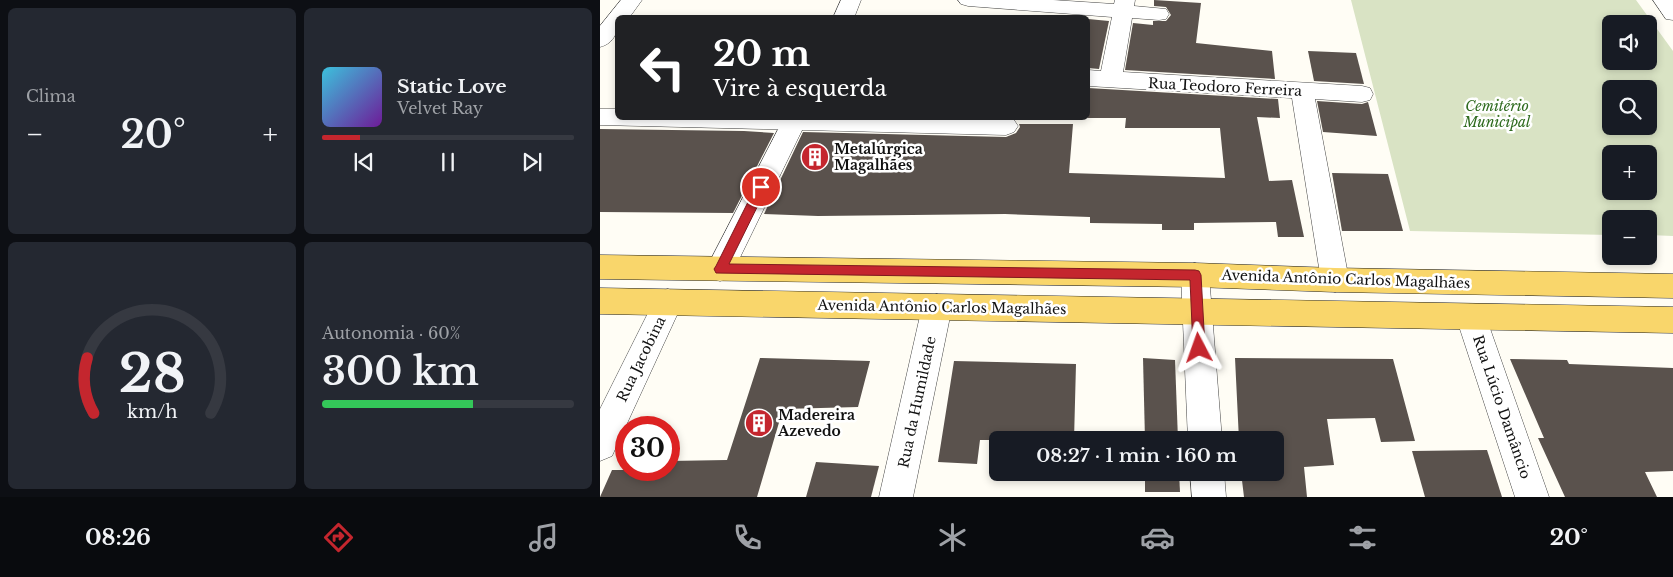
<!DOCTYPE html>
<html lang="pt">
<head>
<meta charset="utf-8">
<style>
  body { margin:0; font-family:"Libre Baskerville",serif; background:#242831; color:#f1f3f6; height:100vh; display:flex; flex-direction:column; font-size:19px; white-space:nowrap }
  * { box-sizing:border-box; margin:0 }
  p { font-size:16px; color:#9ea1a6 }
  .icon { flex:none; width:28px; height:28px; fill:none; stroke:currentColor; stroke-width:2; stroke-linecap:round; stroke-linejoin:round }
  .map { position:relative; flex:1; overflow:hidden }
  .drawer { display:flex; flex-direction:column; gap:8px; padding:8px; background:#0d0f14; width:600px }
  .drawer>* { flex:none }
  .hud { position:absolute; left:15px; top:15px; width:475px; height:105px; border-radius:8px; box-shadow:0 2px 8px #0003; background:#202124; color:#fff; overflow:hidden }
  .tools { position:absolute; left:1002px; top:15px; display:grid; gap:10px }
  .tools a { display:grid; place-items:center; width:55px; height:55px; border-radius:8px; background:#171b24; box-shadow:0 2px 8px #0003; font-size:25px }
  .speed { position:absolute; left:15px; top:416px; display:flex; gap:10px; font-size:25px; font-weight:700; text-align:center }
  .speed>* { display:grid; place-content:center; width:65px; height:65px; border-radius:50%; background:#171b24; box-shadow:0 2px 8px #0003; line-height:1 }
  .speed .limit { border:8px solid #d22; background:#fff; color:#111 }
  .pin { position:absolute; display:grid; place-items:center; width:42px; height:42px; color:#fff; margin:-21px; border:2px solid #fff; border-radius:50%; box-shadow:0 1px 5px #0007 }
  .me { position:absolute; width:55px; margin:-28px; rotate:356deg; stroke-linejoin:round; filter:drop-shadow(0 0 4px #0008) }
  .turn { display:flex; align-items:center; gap:18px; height:105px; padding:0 15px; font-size:22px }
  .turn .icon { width:65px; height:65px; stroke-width:2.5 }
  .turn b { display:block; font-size:35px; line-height:42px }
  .big { font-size:38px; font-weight:600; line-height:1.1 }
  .drawer .tile { flex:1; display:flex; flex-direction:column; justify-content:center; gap:8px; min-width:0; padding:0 18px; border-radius:8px; background:#242831 }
  .drawer .dial { align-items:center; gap:0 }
  .dial svg { height:130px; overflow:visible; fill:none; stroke:#363941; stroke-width:7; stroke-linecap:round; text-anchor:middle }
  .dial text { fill:#f1f3f6; stroke:none }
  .song { display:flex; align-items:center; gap:15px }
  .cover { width:60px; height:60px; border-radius:8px; background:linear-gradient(135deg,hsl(190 70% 55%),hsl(280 70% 35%)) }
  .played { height:5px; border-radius:2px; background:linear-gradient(90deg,#c4262e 15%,#363941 15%) }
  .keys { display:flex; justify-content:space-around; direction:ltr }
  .heat { display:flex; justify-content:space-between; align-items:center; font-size:28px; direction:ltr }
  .charge { height:8px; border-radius:4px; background:linear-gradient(90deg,#34c759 60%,#363941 0) }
  .drawer .tiles { flex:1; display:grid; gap:8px; grid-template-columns:repeat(2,1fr) }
  .trip { position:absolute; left:389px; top:431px; width:295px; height:50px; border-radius:8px; background:#171b24; box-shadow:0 2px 8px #0003; font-weight:600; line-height:50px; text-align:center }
  .tab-bar { display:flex; height:80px; justify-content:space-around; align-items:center; background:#090b0e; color:#9ea1a6 }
  .tab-bar .icon { width:35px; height:35px }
  .tab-bar .current { color:#c4262e }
  .tab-bar b { font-size:22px; color:#f1f3f6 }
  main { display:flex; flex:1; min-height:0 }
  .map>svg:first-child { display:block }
  .cemetery { fill:#d9e3c4; fill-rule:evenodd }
  .building { fill:#5a524d }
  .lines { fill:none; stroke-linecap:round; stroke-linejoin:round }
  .minor-casing { stroke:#444; stroke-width:1 }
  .tertiary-casing { stroke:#444; stroke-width:1 }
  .primary-casing { stroke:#222; stroke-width:1 }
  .minor { fill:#fff; fill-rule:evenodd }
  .tertiary { fill:#fff; fill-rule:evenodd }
  .primary { fill:#f9d66b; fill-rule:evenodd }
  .route { fill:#c4262e; stroke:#7f191e }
  .labels { text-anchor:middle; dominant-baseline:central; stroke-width:5; stroke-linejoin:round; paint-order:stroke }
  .street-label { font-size:14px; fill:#111; stroke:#fff }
  .park-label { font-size:14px; font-style:italic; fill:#2f6b1f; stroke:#fff }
  .poi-label { font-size:14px; font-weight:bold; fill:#111; stroke:#fff; text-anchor:start }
</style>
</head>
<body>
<main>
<section class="drawer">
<div class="tiles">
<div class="tile"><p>Clima</p>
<div class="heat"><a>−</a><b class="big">20°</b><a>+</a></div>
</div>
<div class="tile">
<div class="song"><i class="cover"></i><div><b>Static Love</b><p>Velvet Ray</p></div></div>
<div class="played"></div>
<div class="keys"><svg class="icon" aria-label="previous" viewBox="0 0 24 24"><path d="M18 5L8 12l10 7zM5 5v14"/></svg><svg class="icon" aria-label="pause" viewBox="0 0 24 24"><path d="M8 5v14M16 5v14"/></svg><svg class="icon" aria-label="next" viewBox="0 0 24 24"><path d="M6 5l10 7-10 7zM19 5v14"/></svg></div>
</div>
<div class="tile dial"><svg viewBox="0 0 100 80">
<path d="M14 69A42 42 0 1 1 86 69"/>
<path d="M14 69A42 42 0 0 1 10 35" stroke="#c4262e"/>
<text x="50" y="56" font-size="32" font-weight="700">28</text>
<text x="50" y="72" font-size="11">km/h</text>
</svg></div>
<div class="tile"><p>Autonomia · 60%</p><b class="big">300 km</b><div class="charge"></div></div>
</div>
</section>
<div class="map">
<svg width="1073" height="497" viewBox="0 0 1073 497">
  <rect width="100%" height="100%" fill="#fffdf5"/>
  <!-- cemetery -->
  <path class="cemetery" d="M 751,0 L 1036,0 L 1073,51 L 1073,236 L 1049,235 L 1049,219 L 1011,219 L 1011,235 L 810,231 ZM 1011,24 L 1049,24 L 1049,61 L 1011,61 ZM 1011,89 L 1049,89 L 1049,126 L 1011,126 ZM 1011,154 L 1049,154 L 1049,191 L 1011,191 Z"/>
  <!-- building -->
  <g class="building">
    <polygon points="554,0 601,3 596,43 672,51 675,79 525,70 533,23 553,25 553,21 566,21 571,15 566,7 554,6"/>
    <polygon points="488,19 509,21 499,69 488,68"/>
    <polygon points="708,51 756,53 764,84 714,81"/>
    <polygon points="488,88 678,99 680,118 657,117 669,181 692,180 704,237 678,237 676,222 594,223 594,230 562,230 562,224 490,223 490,217 405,214 218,216 164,214 203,132 406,137 416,133 420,127 419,124 473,124 469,173 625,178 620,128 525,128 526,118 488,118"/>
    <polygon points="717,101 762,104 768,102 777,136 723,132"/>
    <polygon points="0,129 144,131 174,133 133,213 0,212"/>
    <polygon points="732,173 788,174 803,231 742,231"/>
    <polygon points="160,358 270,361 258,407 183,409 157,497 0,497 12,470 69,470 69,461 127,460"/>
    <polygon points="543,358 575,360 578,440 545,440"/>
    <polygon points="635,358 793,359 815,441 781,442 775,418 727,419 734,465 704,467 707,497 644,497 641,472 675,472 675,440 639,440"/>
    <polygon points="910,359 967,360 969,364 1073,368 1073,471 1045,472 1057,497 965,497 938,438 944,438"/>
    <polygon points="354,361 476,364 474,440 380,440 377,464 338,462"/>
    <polygon points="887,450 902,497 825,497 812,451"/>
    <polygon points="216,462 279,466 271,497 206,497"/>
    <polygon points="545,472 579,472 580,492 545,492"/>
  </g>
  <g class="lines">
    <defs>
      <g id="minor">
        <path d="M 21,0 L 42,0 L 29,18 L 18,18 C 18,31 15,43 0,47 L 0,26 Z"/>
        <polygon points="358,0 453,0 514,4 515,0 535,0 534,6 566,9 569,14 566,19 559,20 532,18 523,72 762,86 770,88 773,94 770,100 762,102 715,99 749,280 745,289 735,292 725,289 721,280 692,98 488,86 488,70 501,71 512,17 368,6 361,4"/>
        <polygon points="1053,0 1073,0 1073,20 1066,19"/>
        <polygon points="0,109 18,109 18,118 407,118 414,120 418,126 414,132 406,135 0,125"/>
        <polygon points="595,263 605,266 609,275 622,440 588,440 581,275 585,266"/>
        <polygon points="68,289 78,293 83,302 12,456 0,461 0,409 58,293"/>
        <polygon points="337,294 347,298 352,307 313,497 279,497 322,307 327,298"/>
        <polygon points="871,304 881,308 886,317 949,497 915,497 856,317 861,308"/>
        <polygon points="590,472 624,472 626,497 592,497"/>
      </g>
      <g id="tertiary">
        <polygon points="241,0 261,0 254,18 233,18"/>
        <polygon points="184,118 208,118 130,278 120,281 110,278 106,269"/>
      </g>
      <g id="primary">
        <polygon points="0,255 595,263 735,268 1073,274 1073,298 735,292 595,287 0,279"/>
        <polygon points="0,288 1073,307 1073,333 0,314"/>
      </g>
    </defs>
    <!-- minor casing -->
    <use href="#minor" class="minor-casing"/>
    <!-- tertiary casing -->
    <use href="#tertiary" class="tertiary-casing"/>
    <!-- primary casing -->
    <use href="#primary" class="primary-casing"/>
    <!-- minor -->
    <use href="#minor" class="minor"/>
    <!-- tertiary -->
    <use href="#tertiary" class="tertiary"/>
    <!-- primary -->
    <use href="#primary" class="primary"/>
  </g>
  <!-- route -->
  <polygon class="route" points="161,183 167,187 129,264 595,270 599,271 601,275 605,348 603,352 599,353 595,352 593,348 590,280 116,273 114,269 116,266 157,184"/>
  <!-- icons -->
  <defs>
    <symbol id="building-disc" viewBox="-11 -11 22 22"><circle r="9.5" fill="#c4262e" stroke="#fff"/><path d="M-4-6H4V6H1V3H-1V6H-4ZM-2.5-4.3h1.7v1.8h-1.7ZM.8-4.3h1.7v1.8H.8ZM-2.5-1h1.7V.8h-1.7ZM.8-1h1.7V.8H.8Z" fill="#fff"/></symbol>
  </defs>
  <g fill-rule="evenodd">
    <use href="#building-disc" x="199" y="141" width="32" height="32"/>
    <use href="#building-disc" x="143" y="407" width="32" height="32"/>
  </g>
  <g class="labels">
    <!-- street labels -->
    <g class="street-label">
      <text transform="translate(625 87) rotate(3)">Rua Teodoro Ferreira</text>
      <text transform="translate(746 279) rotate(2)">Avenida Antônio Carlos Magalhães</text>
      <text transform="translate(342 307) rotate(1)">Avenida Antônio Carlos Magalhães</text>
      <text transform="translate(41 359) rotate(-64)">Rua Jacobina</text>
      <text transform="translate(317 402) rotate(-78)">Rua da Humildade</text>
      <text transform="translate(902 407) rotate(71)">Rua Lúcio Damâncio</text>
    </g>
    <!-- park labels -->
    <g class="park-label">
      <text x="897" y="106">Cemitério<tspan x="897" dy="16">Municipal</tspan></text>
    </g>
    <!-- poi labels -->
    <g class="poi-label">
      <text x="234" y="149">Metalúrgica<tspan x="234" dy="16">Magalhães</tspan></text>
      <text x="178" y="415">Madereira<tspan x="178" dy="16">Azevedo</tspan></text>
    </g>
  </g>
</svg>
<div class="tools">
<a><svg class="icon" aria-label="sound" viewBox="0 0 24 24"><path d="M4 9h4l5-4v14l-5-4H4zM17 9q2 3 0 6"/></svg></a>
<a><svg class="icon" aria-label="search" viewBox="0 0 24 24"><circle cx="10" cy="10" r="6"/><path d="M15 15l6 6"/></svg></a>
<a>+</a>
<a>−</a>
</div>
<div class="speed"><div class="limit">30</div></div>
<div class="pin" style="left:161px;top:187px;background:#d93025"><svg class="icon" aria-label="arrive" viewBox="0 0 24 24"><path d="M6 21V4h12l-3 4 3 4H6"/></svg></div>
<svg class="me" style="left:599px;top:348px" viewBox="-20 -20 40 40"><path d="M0-17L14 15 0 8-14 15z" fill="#c4262e" stroke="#fff" stroke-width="4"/></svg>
<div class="trip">08:27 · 1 min · 160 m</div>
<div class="hud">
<div class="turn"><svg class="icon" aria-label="left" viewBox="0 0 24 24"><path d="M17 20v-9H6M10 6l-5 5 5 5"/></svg><div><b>20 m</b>Vire à esquerda</div></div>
</div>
</div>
</main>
<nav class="tab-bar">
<b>08:26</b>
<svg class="icon current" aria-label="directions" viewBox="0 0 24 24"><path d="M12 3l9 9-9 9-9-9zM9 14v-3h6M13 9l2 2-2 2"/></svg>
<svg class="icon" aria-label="music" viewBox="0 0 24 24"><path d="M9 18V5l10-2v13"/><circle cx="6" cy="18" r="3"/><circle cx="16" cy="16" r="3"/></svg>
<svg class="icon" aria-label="phone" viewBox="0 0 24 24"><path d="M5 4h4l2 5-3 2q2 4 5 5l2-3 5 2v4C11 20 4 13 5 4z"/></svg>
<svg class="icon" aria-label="climate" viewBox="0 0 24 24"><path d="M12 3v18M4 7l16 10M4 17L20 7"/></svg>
<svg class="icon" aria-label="car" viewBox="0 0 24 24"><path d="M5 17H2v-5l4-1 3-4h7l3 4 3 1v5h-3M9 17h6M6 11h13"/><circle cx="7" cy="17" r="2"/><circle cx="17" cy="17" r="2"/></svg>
<svg class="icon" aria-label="filters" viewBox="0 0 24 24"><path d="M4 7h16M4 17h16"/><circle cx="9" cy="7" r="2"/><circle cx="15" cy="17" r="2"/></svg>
<b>20°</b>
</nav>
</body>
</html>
